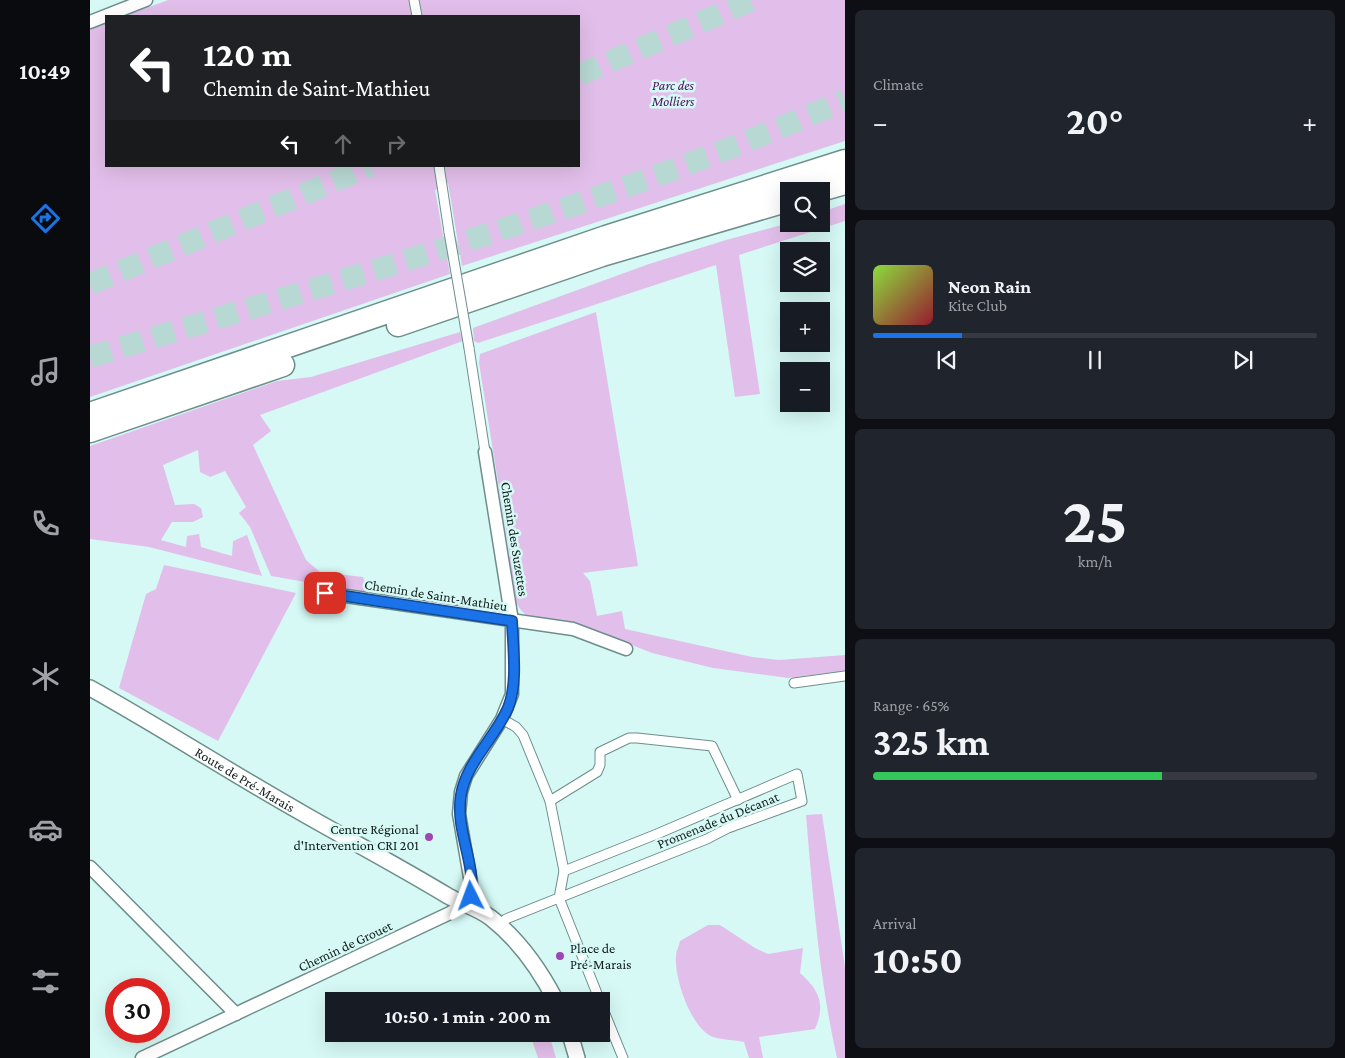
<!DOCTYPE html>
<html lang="en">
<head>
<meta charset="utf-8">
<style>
  body { margin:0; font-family:"Crimson Pro",serif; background:#20242c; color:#f1f3f6; height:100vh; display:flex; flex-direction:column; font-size:19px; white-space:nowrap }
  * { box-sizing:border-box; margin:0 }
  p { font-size:16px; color:#9ea1a6 }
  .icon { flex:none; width:28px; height:28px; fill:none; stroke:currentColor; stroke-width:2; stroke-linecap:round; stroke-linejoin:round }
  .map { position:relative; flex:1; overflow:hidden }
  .details { display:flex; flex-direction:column; gap:10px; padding:10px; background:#0d0f14; width:500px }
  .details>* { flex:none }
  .guide { position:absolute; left:15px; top:15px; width:475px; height:152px; border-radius:0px; box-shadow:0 5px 20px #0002; background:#202124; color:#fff; overflow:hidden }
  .buttons { position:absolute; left:690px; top:182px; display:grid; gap:10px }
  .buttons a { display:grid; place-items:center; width:50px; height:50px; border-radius:0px; background:#171b24; box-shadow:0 5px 20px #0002; font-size:25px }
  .speed { position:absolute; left:15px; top:978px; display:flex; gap:10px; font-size:25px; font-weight:700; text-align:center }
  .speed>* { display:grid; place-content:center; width:65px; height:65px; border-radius:50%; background:#171b24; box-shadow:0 5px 20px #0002; line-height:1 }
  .speed .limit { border:8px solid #d22; background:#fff; color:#111 }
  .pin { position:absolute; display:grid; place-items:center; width:42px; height:42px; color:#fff; margin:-21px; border-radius:10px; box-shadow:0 2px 8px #0006 }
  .me { position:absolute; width:55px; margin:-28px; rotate:357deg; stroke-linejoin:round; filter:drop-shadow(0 0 4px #0008) }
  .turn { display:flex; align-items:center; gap:18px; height:105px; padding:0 15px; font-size:22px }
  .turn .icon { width:65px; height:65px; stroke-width:2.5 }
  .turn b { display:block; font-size:35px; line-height:42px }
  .lanes { display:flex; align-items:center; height:48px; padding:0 15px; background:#0003; justify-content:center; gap:25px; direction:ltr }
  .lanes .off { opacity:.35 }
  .big { font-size:38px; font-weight:700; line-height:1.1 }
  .details .card { flex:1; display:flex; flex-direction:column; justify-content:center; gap:8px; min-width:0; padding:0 18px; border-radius:8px; background:#20242c }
  .details .dial { align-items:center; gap:0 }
  .dial b { font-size:65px; line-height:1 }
  .song { display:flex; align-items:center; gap:15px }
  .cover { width:60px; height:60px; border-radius:8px; background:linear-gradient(135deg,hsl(90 70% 55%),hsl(350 70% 35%)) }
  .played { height:5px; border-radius:2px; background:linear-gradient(90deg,#1a73e8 20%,#363941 20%) }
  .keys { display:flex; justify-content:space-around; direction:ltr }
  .heat { display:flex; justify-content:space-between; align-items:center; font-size:28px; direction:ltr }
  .charge { height:8px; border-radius:4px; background:linear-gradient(90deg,#34c759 65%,#363941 0) }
  .trip { position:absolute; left:235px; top:992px; width:285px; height:50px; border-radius:0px; background:#171b24; box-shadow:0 5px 20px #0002; font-weight:700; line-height:50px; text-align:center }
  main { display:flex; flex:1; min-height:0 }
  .tabs { display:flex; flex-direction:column; width:90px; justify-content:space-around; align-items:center; background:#090b0e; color:#9ea1a6 }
  .tabs .icon { width:35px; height:35px }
  .tabs .active { color:#1a73e8 }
  .tabs b { font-size:22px; color:#f1f3f6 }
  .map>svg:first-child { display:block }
  .green { fill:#e2bfea }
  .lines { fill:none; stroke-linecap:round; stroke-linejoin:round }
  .motorway-tunnel { stroke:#b8d8d4; stroke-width:22; stroke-dasharray:22 11; stroke-linecap:butt }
  .pedestrian-casing { stroke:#6e8e8b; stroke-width:11 }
  .minor-casing { stroke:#6e8e8b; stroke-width:15 }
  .tertiary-casing { stroke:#6e8e8b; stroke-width:18 }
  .motorway-casing { stroke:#6e8e8b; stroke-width:25 }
  .pedestrian { stroke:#fff; stroke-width:9 }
  .minor { stroke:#fff; stroke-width:12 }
  .tertiary { stroke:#fff; stroke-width:15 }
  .motorway { stroke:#fff; stroke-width:22 }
  .pedestrian-bridge-casing { stroke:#6e8e8b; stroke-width:11; stroke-linecap:butt }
  .pedestrian-bridge { stroke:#fff; stroke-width:9 }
  .route-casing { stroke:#114b97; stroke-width:12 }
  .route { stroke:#1a73e8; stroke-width:9 }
  .poi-dot { fill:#9e46b3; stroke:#d6f9f5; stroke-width:2 }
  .labels { text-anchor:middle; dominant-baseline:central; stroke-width:5; stroke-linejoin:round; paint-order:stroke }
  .park-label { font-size:14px; font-style:italic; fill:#4c0d59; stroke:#d6f9f5 }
  .street-label { font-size:14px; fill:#101d1b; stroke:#d6f9f5 }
  .poi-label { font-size:14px; fill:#101d1b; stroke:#d6f9f5; text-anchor:end }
</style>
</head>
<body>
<main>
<nav class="tabs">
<b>10:49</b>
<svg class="icon active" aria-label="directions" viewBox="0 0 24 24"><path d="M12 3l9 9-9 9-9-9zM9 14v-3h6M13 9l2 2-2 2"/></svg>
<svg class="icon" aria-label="music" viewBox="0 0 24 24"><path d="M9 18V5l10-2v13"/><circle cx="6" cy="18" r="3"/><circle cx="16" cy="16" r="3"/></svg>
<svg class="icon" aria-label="phone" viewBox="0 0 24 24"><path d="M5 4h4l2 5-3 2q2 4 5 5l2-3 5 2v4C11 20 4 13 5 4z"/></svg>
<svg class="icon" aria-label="climate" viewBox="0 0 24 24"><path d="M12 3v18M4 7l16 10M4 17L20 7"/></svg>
<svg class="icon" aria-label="car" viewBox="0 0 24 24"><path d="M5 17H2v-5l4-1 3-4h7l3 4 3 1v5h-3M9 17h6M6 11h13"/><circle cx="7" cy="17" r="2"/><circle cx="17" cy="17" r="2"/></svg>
<svg class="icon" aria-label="filters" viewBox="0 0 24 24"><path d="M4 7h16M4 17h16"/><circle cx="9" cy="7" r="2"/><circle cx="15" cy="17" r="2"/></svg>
</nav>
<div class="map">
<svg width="755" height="1058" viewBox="0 0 755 1058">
  <rect width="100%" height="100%" fill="#d6f9f5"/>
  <!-- green -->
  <g class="green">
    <polygon points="78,0 755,0 755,141 372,266 358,183 345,190 360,274 0,397 0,30 16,23 16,166 489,166 489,16 35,16"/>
    <polygon points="755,204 755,221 649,255 670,394 645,397 626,265 388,343 384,341 383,328 559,264 636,240 699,223 731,224 731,212"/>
    <path d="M 506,312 L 548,566 L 493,573 L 500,581 L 507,616 L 532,611 L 535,629 L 662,657 L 689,660 L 755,655 L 755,671 L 698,678 L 623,668 L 562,653 L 503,630 L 439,616 C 422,609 421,580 418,563 L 417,558 L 420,557 L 389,363 L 390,354 Z"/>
    <polygon points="370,332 373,341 170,415 181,431 163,445 216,560 230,572 273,577 279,593 181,576 160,527 149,513 156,507 135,471 120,477 110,472 108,450 73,465 85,505 104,504 111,508 113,517 103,522 82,522 71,540 96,547 97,536 109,534 111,547 142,556 143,541 157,535 172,576 59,547 0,539 0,446 187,381 221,377"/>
    <polygon points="74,565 206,593 128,741 29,688 56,594 66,589"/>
    <path d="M 732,814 L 755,967 L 755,1058 L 747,1058 C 729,978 723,897 716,815 Z"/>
    <path d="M 618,925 L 630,925 L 665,948 L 678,954 L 713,948 L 710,973 C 729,990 736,1004 725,1029 L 669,1037 L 673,1058 L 659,1058 L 654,1042 C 644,1040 633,1040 623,1037 C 601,1029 584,977 586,956 C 586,951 589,946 590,941 Z"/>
    <polygon points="440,1034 459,1034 466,1058 448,1058"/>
  </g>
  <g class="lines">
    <!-- motorway-tunnel -->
    <g class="motorway-tunnel">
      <polyline points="489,75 662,0"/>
      <polyline points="0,284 280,166"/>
      <path d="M 0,357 C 253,279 512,207 755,100"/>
    </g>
    <defs>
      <g id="pedestrian">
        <polyline points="324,0 327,16"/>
        <polyline points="349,166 359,232"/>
        <polyline points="379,348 395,452"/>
        <polyline points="704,683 755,676"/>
        <polyline points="412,719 426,727 433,735 460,801 474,871"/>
        <polyline points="460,801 507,772 510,765 510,752 539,738 547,738 622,746 648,800"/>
        <polyline points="410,925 416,919 617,839 638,828 712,801 707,774 567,834 474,871 469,898 510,1001"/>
        <polyline points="511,1004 533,1058"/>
      </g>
      <g id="minor">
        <polyline points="0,22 56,0"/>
        <polyline points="235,593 483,629 536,649"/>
        <polyline points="0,867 146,1014"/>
        <polyline points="52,1058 360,913 375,904 381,896 382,889 369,814 371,792 376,776 412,719 422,694 422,621 395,452"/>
      </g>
      <g id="tertiary">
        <path id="s1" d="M 0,688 C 72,728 141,773 212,813 C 261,841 310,867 358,896 C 372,904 388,908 401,918 C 429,940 450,970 466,1001"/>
        <polyline points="480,1034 487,1058"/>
      </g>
      <g id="motorway">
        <polyline points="727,191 755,183"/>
        <polyline points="308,325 512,255 699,200"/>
        <polyline points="0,414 516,237 755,161"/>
        <polyline points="0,431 193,365"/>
      </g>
    </defs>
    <!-- pedestrian casing -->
    <use href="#pedestrian" class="pedestrian-casing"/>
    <!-- minor casing -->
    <use href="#minor" class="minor-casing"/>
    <!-- tertiary casing -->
    <use href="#tertiary" class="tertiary-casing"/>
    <!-- motorway casing -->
    <use href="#motorway" class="motorway-casing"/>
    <!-- pedestrian -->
    <use href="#pedestrian" class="pedestrian"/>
    <!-- minor -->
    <use href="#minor" class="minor"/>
    <!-- tertiary -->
    <use href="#tertiary" class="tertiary"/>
    <!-- motorway -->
    <use href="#motorway" class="motorway"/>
    <defs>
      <polyline id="pedestrian-bridge" points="359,232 379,348"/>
    </defs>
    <!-- pedestrian-bridge casing -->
    <use href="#pedestrian-bridge" class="pedestrian-bridge-casing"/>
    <!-- pedestrian-bridge -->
    <use href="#pedestrian-bridge" class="pedestrian-bridge"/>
  </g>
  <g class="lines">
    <defs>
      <path id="route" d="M 235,593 L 422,621 C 423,648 428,683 418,708 C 405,738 376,763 371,795 C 365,830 386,863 381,896"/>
    </defs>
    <!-- route casing -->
    <use href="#route" class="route-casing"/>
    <!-- route -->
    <use href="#route" class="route"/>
  </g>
  <!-- markers -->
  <g class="poi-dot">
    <circle cx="339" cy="837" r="5"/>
    <circle cx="470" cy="956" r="5"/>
  </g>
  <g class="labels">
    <!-- park labels -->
    <g class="park-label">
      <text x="583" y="85">Parc des<tspan x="583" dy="16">Molliers</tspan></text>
    </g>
    <!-- street labels -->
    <g class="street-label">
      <text transform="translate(425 539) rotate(81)">Chemin des Suzettes</text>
      <text transform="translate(346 595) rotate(9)">Chemin de Saint-Mathieu</text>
      <text stroke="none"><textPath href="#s1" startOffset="180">Route de Pré-Marais</textPath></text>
      <text transform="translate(628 820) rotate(-22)">Promenade du Décanat</text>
      <text transform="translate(255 946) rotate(-25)">Chemin de Grouet</text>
    </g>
    <!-- poi labels -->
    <g class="poi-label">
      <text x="329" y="829">Centre Régional<tspan x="329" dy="16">d'Intervention CRI 201</tspan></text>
      <text x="480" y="948" text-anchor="start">Place de<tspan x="480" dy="16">Pré-Marais</tspan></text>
    </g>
  </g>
</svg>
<div class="buttons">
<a><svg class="icon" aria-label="search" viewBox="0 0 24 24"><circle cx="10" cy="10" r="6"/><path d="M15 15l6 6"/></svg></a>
<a><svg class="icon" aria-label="layers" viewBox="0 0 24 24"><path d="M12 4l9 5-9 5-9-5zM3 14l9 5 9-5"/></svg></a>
<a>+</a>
<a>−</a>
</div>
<div class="speed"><div class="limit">30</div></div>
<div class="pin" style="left:235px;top:593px;background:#d93025"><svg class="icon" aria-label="arrive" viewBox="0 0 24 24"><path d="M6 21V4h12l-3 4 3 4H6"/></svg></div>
<svg class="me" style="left:381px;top:896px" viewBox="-20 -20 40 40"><path d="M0-17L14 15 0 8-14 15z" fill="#1a73e8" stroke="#fff" stroke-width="4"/></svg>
<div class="trip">10:50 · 1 min · 200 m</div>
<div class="guide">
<div class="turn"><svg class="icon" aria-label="left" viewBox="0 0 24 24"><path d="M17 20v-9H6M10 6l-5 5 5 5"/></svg><div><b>120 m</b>Chemin de Saint-Mathieu</div></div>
<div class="lanes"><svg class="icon" aria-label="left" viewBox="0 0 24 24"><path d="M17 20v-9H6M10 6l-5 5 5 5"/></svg><svg class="icon off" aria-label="ahead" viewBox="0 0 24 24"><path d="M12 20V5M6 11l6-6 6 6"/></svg><svg class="icon off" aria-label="right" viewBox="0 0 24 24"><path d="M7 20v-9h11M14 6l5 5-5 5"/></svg></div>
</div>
</div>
<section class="details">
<div class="card"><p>Climate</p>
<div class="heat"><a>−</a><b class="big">20°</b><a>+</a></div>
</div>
<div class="card">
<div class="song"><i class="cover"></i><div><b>Neon Rain</b><p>Kite Club</p></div></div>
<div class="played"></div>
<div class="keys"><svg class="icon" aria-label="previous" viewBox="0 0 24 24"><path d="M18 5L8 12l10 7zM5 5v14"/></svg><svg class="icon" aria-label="pause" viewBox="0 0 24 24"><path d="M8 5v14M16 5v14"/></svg><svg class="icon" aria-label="next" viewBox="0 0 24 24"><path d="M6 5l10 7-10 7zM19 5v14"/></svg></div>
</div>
<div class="card dial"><b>25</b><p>km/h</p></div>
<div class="card"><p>Range · 65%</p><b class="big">325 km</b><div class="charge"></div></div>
<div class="card"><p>Arrival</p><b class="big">10:50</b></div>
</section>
</main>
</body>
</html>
